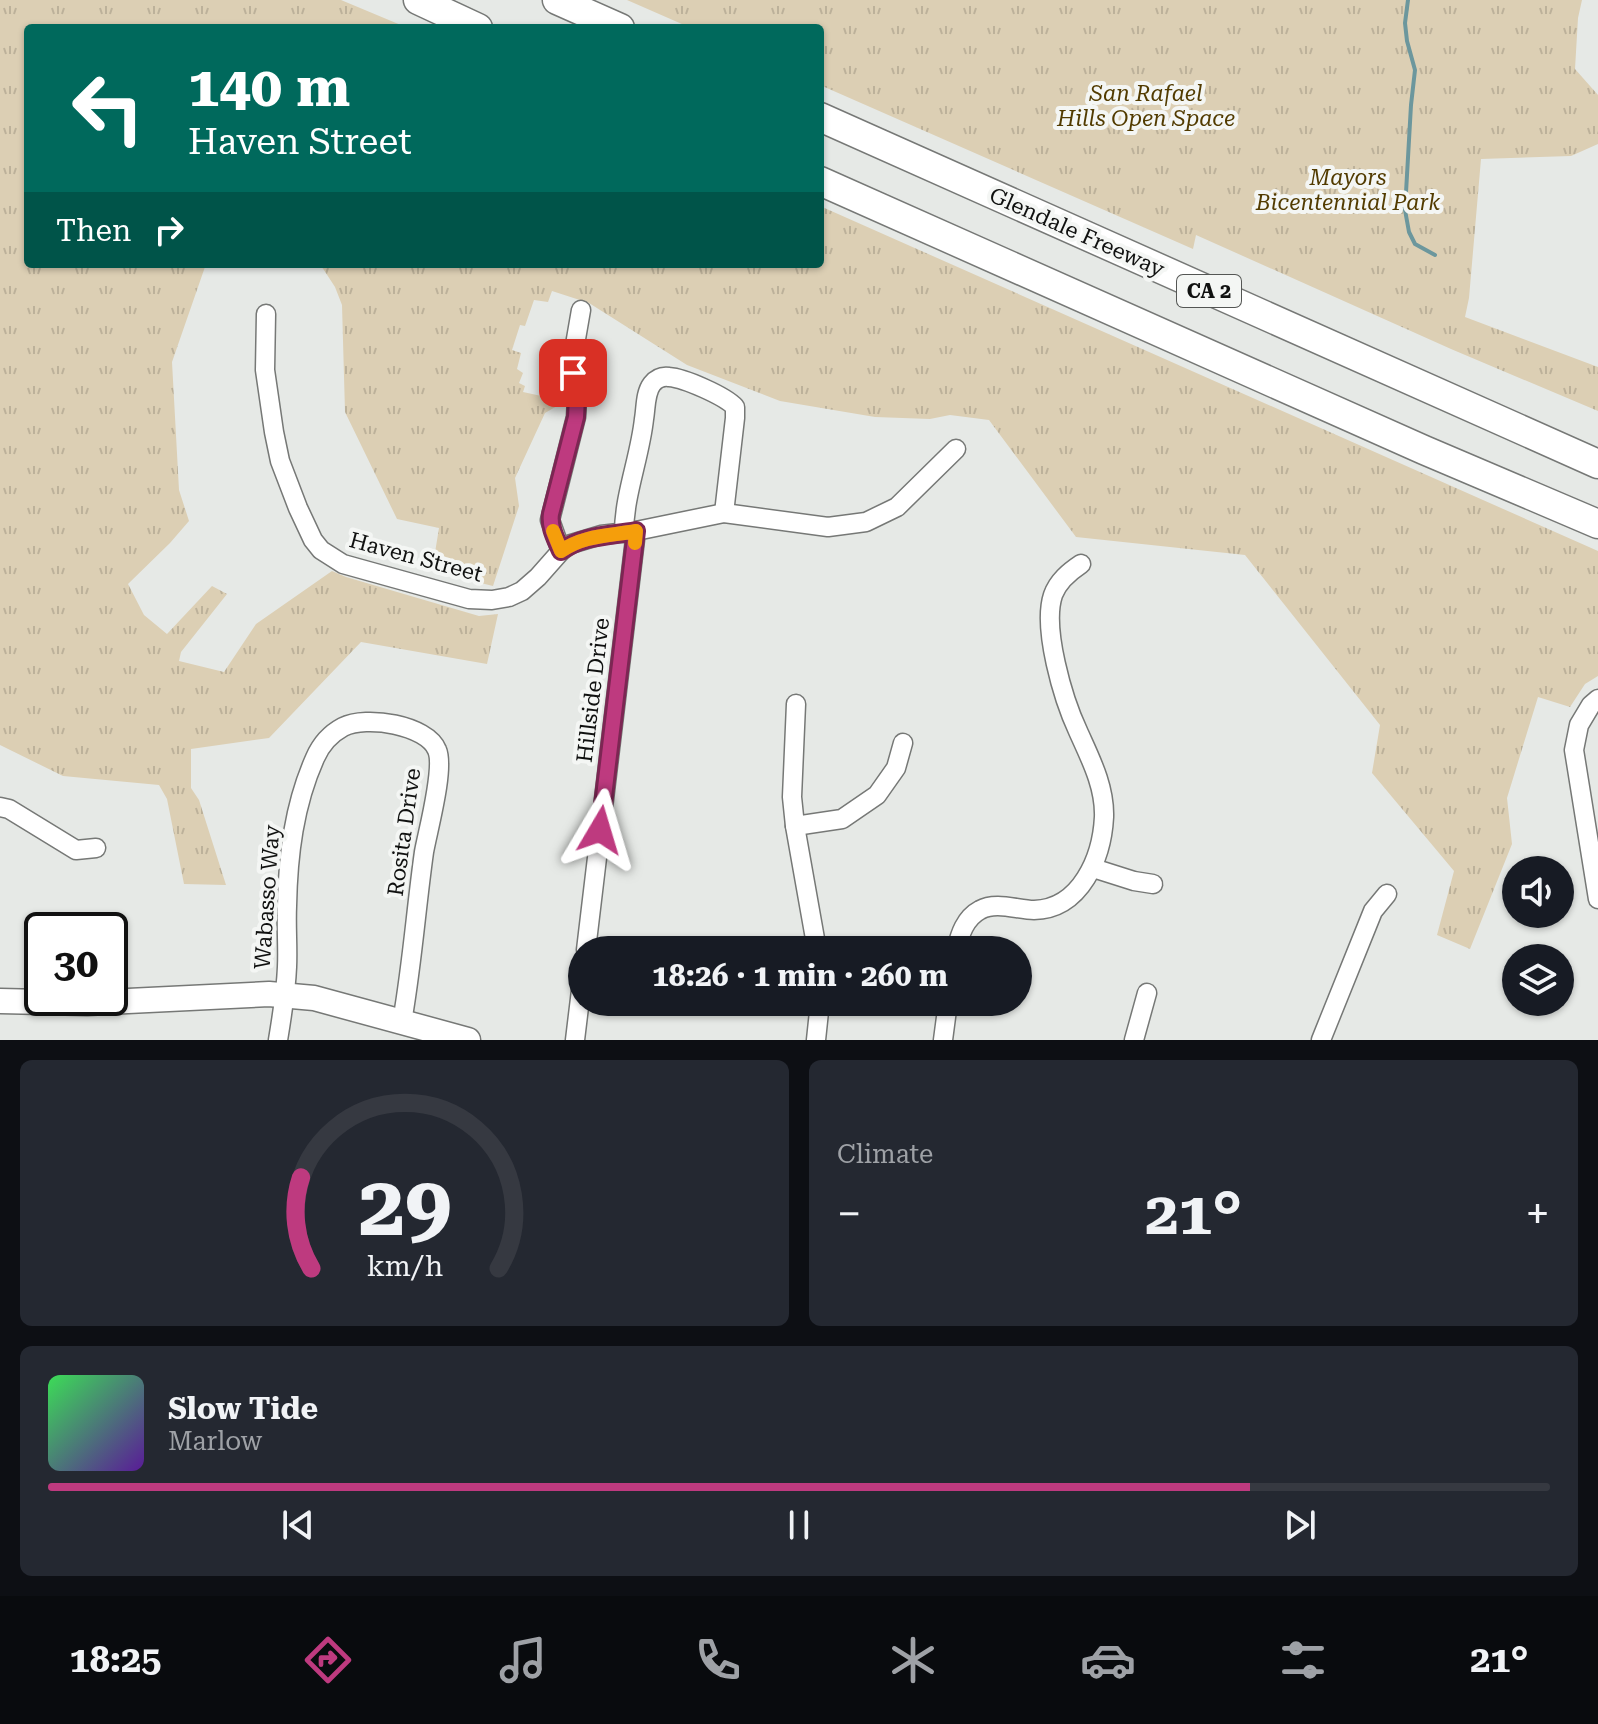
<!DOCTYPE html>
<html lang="en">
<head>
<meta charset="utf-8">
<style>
  body { margin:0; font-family:"Roboto Serif",serif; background:#242831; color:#f1f3f6; height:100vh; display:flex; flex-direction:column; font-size:30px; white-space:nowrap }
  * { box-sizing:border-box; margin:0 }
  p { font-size:26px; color:#9ea1a6 }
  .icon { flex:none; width:44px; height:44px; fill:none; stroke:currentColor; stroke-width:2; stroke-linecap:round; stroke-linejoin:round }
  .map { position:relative; height:1040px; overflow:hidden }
  .panel { display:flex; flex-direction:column; gap:20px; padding:20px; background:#0d0f14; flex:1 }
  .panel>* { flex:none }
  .banner { position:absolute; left:24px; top:24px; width:800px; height:244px; border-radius:8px; box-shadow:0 2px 6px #0004; background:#00695c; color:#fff; overflow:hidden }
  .buttons { position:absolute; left:1502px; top:856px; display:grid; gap:16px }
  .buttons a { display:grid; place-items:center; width:72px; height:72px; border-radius:50%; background:#171b24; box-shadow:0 2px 6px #0004; font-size:40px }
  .speed { position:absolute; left:24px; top:912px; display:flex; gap:16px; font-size:40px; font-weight:700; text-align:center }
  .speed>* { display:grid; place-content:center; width:104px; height:104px; border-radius:50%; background:#171b24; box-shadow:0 2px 6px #0004; line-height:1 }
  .speed .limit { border:4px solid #111; border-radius:12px; background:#fff; color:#111 }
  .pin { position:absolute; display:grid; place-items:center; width:68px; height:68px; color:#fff; margin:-34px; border-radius:16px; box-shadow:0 4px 12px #0006 }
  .me { position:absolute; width:88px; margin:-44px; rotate:7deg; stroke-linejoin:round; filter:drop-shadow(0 0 6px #0008) }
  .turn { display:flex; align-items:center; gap:28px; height:168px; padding:0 32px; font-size:36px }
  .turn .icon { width:104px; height:104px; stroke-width:2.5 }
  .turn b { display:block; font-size:56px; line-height:68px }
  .then { display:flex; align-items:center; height:76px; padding:0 32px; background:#0003; gap:16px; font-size:30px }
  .big { font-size:60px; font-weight:700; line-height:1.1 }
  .panel .card { flex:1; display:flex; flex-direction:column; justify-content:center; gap:12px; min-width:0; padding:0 28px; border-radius:12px; background:#242831 }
  .panel .dial { align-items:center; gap:0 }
  .dial svg { height:208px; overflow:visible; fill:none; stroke:#363941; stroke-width:7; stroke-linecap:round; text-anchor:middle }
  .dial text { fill:#f1f3f6; stroke:none }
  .song { display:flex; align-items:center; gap:24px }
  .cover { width:96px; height:96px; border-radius:12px; background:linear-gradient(135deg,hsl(130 70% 55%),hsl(270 70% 35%)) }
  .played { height:8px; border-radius:4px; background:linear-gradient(90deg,#be3a7f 80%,#363941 80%) }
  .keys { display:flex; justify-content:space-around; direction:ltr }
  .heat { display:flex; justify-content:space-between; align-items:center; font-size:44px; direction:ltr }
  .panel .tiles { flex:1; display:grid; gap:20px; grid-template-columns:1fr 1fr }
  .card:last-child { grid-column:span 2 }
  .trip { position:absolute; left:568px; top:936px; width:464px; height:80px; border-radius:40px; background:#171b24; box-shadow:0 2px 6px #0004; font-weight:700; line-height:80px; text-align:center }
  .tab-bar { display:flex; height:128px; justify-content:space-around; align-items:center; background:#090b0e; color:#9ea1a6 }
  .tab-bar .icon { width:56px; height:56px }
  .tab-bar .active { color:#be3a7f }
  .tab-bar b { font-size:36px; color:#f1f3f6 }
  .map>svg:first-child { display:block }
  .grass { fill:url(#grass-tufts) }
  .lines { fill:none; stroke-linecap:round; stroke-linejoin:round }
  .stream { stroke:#6c979d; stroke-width:4 }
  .minor-casing { stroke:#767876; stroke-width:21 }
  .major-casing { stroke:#767876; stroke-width:27 }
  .highway-casing { stroke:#767876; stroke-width:31 }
  .minor { stroke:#fff; stroke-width:18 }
  .major { stroke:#fff; stroke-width:24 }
  .highway { stroke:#fff; stroke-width:28 }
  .route-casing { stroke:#7c2653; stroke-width:20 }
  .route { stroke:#be3a7f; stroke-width:14 }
  .slow { stroke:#f59e0b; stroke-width:14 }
  .labels { text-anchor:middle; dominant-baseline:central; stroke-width:8; stroke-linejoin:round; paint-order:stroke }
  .shield { fill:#f4f6f4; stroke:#545654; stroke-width:2 }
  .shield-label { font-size:20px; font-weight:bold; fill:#101110 }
  .park-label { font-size:22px; font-style:italic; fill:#523b00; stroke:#f4f6f4 }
  .street-label { font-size:22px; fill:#101110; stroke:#f4f6f4 }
</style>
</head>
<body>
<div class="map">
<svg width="1598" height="1040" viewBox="0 0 1598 1040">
  <defs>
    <pattern id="grass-tufts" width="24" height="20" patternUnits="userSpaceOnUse" patternTransform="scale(2)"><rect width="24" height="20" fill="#dccfb4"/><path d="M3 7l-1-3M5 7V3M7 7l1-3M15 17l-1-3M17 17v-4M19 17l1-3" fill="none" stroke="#bcb19a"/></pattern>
  </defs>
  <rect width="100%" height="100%" fill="#e6e9e6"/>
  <!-- grass -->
  <g class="grass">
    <polygon points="0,0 341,0 408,28 28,28 28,264 206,264 172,362 179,490 189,521 170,543 128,584 144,615 167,634 212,586 227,594 181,652 179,661 224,672 256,624 332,571 346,577 479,616 498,614 487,664 361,642 269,738 191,749 191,788 199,800 226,885 184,884 167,799 159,785 63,776 0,745"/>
    <polygon points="627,0 1582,0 1578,18 1575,69 1598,95 1598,144 1571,156 1481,159 1469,298 1465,317 1598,367 1598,411 1451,349 1196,235 1193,249 820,85 820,28 691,28"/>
    <polygon points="820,206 1598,551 1598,676 1585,684 1570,707 1538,697 1507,798 1512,844 1470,949 1437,935 1454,871 1372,773 1380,725 1245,555 1076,537 989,420 950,415 930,419 875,417 780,401 687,365 589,303 552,291 548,302 534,300 525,326 520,325 512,350 521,353 517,369 523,373 519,383 525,386 523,392 569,402 557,406 545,413 515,478 519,506 493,586 432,571 439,528 397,519 345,412 342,305 335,287 320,264 820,264"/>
  </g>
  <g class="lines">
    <!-- stream -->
    <polyline class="stream" points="1408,0 1405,23 1407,41 1415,70 1411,105 1405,210 1409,232 1415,244 1435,255"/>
    <defs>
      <g id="minor">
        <polyline points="266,314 265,370 274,432 280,461 298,508 313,540 321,550 343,564 469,599 492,600 509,597 522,591 538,577 561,551 571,544 601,535 636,531 724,513 828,527 866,522 897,507 956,449"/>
        <path d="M 624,533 C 624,495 640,457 644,419 C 646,408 645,393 652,384 C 656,379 662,376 669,377 C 684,378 725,396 735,407 L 735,418 L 724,513"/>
        <polyline points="561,551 550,520 576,417 577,398 572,362 581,310"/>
        <polyline points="1598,699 1591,705 1579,725 1574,750 1598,899"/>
        <polyline points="796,704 792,797 795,826 817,950"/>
        <polyline points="0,807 9,809 76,850 96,848"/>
        <polyline points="795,826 842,819 877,795 896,768 903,743"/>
        <polyline points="1093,868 1134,881 1153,884"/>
        <polyline points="586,950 636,531"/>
        <path d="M 956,950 C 960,934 965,918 980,910 C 996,901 1018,910 1034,910 C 1081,909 1102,857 1104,817 C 1105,786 1090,758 1078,731 C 1063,699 1042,628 1053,595 C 1058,581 1069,572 1081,564"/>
        <path d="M 278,1040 C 282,1016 286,992 287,967 C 288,947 286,927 287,906 C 288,855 294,805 315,758 C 321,744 330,734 343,727 C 366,715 427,725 437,750 C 445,768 428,830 424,852 C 416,909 412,966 402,1022"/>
        <polyline points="575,1040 582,982"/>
        <polyline points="816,1040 820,1002"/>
        <polyline points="943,1040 948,1002"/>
        <polyline points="1134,1040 1147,993"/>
        <polyline points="1321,1040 1373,911 1387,894"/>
      </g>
      <polyline id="major" points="0,1001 87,1003 269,994 314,998 468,1040"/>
      <g id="highway">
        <polyline points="418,0 478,28"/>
        <polyline points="557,0 620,28"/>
        <polyline points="820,117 1598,464"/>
        <polyline points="820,181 1424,450 1598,524"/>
      </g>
    </defs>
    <!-- minor casing -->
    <use href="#minor" class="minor-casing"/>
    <!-- major casing -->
    <use href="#major" class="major-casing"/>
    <!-- highway casing -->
    <use href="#highway" class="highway-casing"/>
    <!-- minor -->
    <use href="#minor" class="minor"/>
    <!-- major -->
    <use href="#major" class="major"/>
    <!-- highway -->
    <use href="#highway" class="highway"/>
  </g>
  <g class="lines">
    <defs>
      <path id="route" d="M 573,373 L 577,398 L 576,417 L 551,514 C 549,527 556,539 561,551 C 584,535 609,536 636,531 L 600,830"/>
    </defs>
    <!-- route casing -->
    <use href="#route" class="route-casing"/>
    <!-- route -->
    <use href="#route" class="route"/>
    <!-- slow -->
    <path class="slow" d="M 553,531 L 561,551 C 584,535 609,536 636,531 L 635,543"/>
  </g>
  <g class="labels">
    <!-- shield labels -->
    <rect class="shield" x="1177" y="275" width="64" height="32" rx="6"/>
    <g class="shield-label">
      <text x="1209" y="291">CA 2</text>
    </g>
    <!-- park labels -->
    <g class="park-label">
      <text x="1146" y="93">San Rafael<tspan x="1146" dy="25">Hills Open Space</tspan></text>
      <text x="1348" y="177">Mayors<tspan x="1348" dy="25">Bicentennial Park</tspan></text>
    </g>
    <!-- street labels -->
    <g class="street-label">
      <text transform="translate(1077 232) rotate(24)">Glendale Freeway</text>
      <text transform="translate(416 557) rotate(15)">Haven Street</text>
      <text transform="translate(593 690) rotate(-83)">Hillside Drive</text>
      <text transform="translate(404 832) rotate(-82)">Rosita Drive</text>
      <text transform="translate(267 897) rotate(-86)">Wabasso Way</text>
    </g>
  </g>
</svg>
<div class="buttons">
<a><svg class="icon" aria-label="sound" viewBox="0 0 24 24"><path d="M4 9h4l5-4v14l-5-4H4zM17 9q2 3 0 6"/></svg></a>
<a><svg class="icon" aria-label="layers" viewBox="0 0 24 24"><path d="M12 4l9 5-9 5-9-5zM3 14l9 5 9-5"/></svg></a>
</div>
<div class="speed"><div class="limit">30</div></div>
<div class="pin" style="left:573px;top:373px;background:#d93025"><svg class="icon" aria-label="arrive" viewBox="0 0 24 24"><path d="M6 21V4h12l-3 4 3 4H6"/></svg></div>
<svg class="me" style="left:600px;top:830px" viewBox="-20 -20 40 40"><path d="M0-17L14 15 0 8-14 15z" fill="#be3a7f" stroke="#fff" stroke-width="4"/></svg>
<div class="trip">18:26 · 1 min · 260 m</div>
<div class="banner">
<div class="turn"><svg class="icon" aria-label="left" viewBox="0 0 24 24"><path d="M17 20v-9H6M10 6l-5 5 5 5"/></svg><div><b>140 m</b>Haven Street</div></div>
<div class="then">Then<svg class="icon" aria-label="right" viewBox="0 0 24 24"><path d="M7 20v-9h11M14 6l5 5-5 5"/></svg></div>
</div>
</div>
<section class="panel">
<div class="tiles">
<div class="card dial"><svg viewBox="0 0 100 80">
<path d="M14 69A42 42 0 1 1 86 69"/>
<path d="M14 69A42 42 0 0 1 10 34" stroke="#be3a7f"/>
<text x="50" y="56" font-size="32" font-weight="700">29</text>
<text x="50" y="72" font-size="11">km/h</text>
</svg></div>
<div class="card"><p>Climate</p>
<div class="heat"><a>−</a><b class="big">21°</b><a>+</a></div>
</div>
<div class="card">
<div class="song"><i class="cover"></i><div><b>Slow Tide</b><p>Marlow</p></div></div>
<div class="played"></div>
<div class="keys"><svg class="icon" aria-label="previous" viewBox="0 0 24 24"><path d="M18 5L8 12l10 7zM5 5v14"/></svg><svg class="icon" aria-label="pause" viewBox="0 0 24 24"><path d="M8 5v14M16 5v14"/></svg><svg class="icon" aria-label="next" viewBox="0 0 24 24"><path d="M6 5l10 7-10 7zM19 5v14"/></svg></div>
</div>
</div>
</section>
<nav class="tab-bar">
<b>18:25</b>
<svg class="icon active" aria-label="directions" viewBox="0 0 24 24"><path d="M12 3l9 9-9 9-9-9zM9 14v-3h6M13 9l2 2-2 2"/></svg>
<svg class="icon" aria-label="music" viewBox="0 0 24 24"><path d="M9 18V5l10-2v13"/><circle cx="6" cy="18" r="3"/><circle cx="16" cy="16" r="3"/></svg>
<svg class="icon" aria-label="phone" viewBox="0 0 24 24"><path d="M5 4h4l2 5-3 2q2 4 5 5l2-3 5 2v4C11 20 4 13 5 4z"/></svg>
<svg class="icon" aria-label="climate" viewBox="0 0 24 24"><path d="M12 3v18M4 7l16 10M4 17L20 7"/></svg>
<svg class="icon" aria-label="car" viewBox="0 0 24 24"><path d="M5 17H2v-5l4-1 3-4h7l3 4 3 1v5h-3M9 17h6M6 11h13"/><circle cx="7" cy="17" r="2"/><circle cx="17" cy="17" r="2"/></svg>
<svg class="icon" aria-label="filters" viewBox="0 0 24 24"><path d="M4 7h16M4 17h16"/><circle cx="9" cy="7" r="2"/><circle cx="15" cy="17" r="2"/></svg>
<b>21°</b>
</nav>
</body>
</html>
